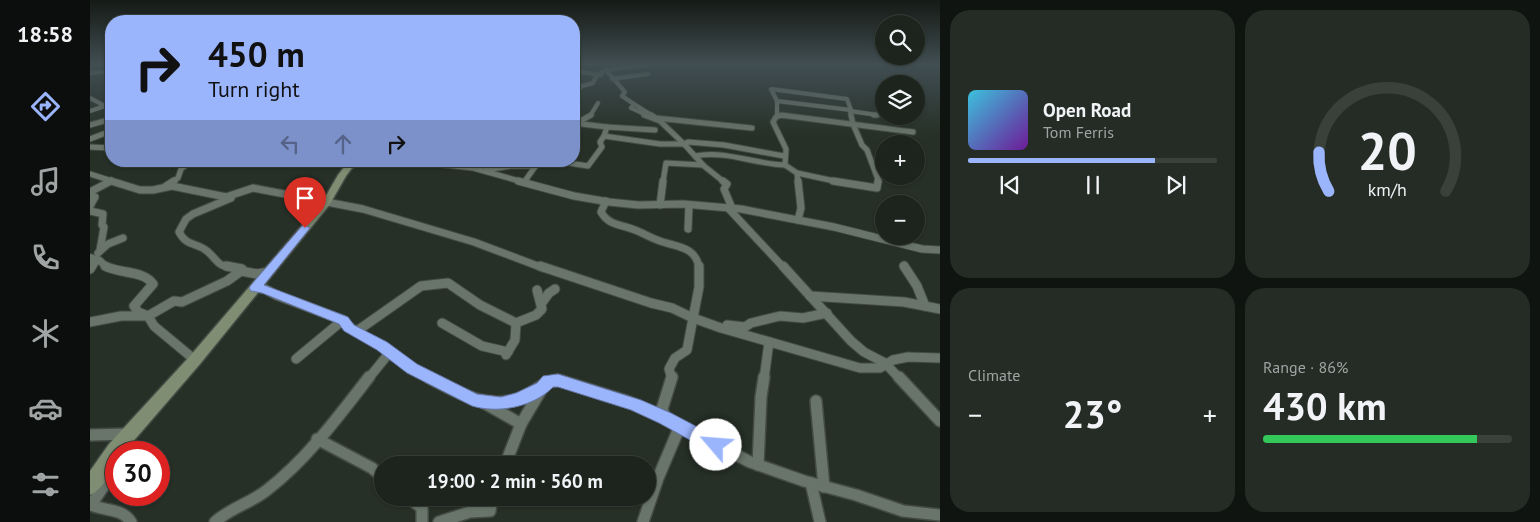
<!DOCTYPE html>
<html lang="en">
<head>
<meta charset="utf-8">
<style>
  body { margin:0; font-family:"PT Sans",sans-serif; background:#252c26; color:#f1f3f6; height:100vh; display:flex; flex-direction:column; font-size:19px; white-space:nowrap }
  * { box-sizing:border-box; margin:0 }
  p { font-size:16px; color:#a0a4a4 }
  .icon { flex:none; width:28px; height:28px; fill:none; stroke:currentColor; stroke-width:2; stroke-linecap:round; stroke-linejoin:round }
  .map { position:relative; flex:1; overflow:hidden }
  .panel { display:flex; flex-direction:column; gap:10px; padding:10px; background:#0f1410; width:600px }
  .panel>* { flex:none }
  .banner { position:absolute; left:15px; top:15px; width:475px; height:152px; border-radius:20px; box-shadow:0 1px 4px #0004,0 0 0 1px #3a413b; background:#9bb5fd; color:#111; overflow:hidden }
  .tools { position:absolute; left:785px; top:15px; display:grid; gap:10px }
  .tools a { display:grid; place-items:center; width:50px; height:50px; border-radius:50%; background:#1c241d; box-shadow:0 1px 4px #0004,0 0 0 1px #3a413b; font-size:25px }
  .speed { position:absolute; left:15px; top:441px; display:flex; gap:10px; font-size:25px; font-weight:700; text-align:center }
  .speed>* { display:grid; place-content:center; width:65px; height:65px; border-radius:50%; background:#1c241d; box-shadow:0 1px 4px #0004,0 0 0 1px #3a413b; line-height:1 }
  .speed .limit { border:8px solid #d22; background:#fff; color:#111 }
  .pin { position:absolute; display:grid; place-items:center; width:42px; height:42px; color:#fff; margin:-51px -21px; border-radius:50% 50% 50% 0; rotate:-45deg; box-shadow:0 0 5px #0007 }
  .pin .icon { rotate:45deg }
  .me { position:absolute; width:55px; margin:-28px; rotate:297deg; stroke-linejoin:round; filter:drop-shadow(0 0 4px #0008) }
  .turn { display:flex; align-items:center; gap:18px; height:105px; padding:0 20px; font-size:22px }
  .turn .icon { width:65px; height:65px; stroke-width:2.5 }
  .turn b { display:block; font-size:35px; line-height:42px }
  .lanes { display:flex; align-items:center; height:48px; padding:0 20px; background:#0003; justify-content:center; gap:25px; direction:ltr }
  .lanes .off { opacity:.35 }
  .big { font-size:38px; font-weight:700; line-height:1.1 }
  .panel .card { flex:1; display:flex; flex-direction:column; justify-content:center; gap:8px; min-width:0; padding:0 18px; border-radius:20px; background:#252c26 }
  .panel .dial { align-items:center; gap:0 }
  .dial svg { height:130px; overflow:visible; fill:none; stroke:#3a413b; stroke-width:7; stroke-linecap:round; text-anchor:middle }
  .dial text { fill:#f1f3f6; stroke:none }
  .song { display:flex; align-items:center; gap:15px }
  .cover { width:60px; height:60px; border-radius:8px; background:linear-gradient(135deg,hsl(190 70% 55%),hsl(280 70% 35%)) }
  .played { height:5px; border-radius:2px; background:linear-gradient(90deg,#9bb5fd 75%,#3a413b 75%) }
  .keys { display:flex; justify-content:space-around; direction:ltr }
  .heat { display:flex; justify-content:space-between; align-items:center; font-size:28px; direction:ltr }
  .charge { height:8px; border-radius:4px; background:linear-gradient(90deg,#34c759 86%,#3a413b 0) }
  .panel .tiles { flex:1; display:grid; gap:10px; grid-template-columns:repeat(2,1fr) }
  .trip { position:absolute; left:284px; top:456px; width:282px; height:50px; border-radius:25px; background:#1c241d; box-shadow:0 1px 4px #0004,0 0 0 1px #3a413b; font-weight:700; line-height:50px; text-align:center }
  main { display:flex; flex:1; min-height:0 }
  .tabs { display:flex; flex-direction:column; width:90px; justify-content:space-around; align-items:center; background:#0b0e0c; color:#a0a4a4 }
  .tabs .icon { width:35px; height:35px }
  .tabs .active { color:#9bb5fd }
  .tabs b { font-size:22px; color:#f1f3f6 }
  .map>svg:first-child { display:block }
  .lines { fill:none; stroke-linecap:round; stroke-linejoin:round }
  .street-far4-casing { stroke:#434b44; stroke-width:5 }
  .street-far3-casing { stroke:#434b44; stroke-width:7 }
  .street-far2-casing { stroke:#434b44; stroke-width:9 }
  .street-far1-casing { stroke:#434b44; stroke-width:11 }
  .street-casing { stroke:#434b44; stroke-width:14 }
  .secondary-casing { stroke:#434b44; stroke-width:3 }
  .street-far4 { stroke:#69746a; stroke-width:4 }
  .street-far3 { stroke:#69746a; stroke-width:5 }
  .street-far2 { stroke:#69746a; stroke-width:7 }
  .street-far1 { stroke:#69746a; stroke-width:9 }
  .street { stroke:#69746a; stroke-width:11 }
  .secondary { fill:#7f8d72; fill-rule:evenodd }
  .route { fill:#9bb5fd; stroke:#6576a4 }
</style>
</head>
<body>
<main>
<nav class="tabs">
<b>18:58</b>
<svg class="icon active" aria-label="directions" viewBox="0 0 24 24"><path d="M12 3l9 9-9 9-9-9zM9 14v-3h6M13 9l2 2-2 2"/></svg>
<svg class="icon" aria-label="music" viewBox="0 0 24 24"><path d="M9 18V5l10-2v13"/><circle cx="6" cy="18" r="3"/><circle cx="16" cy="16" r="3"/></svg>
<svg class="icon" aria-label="phone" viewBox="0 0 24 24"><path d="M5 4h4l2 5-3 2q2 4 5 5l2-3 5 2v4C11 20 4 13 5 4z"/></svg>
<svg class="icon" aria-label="climate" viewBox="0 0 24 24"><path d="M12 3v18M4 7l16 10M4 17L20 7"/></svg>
<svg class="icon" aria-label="car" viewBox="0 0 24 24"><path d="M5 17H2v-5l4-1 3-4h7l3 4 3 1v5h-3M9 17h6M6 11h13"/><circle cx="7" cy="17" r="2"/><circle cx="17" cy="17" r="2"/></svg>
<svg class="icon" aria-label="filters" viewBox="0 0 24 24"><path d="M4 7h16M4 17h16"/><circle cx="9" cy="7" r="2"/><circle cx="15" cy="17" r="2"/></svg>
</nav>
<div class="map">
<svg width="850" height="522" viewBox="0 0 850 522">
  <rect width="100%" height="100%" fill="#263027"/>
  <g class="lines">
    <defs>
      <g id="street-far4">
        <polyline points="556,65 516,70 535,92 532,96 544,104 541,108 559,116"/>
        <polyline points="484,71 511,75"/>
        <polyline points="0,73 21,71"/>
        <polyline points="522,79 558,74"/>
        <polygon points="681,89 757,99 761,110 687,101"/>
        <polyline points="484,95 492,86 503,83 507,75 516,70"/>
        <polyline points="0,98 15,106 0,111"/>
        <polyline points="687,101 687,116"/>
        <polyline points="544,104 563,116"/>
        <polyline points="500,116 508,103"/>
        <polyline points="689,116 697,116"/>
        <polyline points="761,116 760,111 787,115"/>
      </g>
      <g id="street-far3">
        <polyline points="554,115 570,121 594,144"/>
        <polyline points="561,115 566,118 662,128"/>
        <polyline points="761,115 763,124 772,145 777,150 789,182"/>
        <polyline points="784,115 787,115"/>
        <polyline points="484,123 517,127"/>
        <polyline points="487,123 501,115"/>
        <polyline points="0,125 21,119"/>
        <polyline points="565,130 517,127 514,136 570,144 594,144"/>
        <polyline points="0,139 21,131"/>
        <polyline points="0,147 21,148"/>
        <path d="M 605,156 C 636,150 664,164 695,165"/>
        <polyline points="251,161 257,167 278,161"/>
        <polyline points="318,161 383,168 433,182"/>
        <polyline points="466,161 498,166 512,147 510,142 514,136"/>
        <polyline points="396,170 421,166 446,166"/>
        <polyline points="707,173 695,165 696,149 683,122 686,117 691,115 823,132"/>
        <polyline points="0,174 25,182"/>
        <polyline points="435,181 449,161"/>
        <polyline points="82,182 88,178 91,169 101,161"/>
        <polyline points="573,182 576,163 613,165"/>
        <polyline points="634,182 614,166 594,144 598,142 634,145 694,156"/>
        <polyline points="708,182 707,173 749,182"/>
      </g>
      <g id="street-far2">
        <polyline points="21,181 50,190 63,190 82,186 136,197 163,188 273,209 384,242 453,268"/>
        <polyline points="428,181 484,196 519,202 548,205 593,204 651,209 744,227 832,249 850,250"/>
        <polyline points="633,181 637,184 634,189 642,208"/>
        <polyline points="708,181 711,208 708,220"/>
        <polyline points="743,181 787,188 788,181"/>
        <polyline points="76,186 84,181"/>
        <polyline points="0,192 21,181"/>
        <polyline points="0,196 5,197 0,206"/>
        <path d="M 141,198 L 103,214 L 96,219 L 89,232 C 97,247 106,242 117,251 C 129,261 125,265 143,268"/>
        <path d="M 516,201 L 511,212 C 519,226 531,224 545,230 C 553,233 561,238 570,241 C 586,247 606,246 609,268"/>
        <polyline points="570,205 573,181"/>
        <polyline points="638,208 694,268"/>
        <polyline points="0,211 13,214 12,225 14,227 10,250"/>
        <polyline points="598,229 599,205"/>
        <polyline points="8,253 18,244 33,238"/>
        <polyline points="1,258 9,260 18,268"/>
        <polyline points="1,258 5,263 1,268"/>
      </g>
      <g id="street-far1">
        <path d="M 15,266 C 30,274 53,270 63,284 L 44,306 L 48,312 L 58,316 L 64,326 L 105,360"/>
        <polyline points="136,266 152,269 151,271"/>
        <polyline points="450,266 561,303 582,308 603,318 597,350 585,358 579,369 582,379"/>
        <polyline points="609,266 609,287 603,318 631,328 770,368 790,368 803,360 818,357 850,358"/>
        <polyline points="693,266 761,341 774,352 795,363 810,379"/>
        <polyline points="814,266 827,286 835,306 850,309"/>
        <polyline points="0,269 2,266"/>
        <path d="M 165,288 L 175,289 L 186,295 L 253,320 C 263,333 278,337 292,346 C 309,357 323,369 341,379"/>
        <polyline points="720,296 814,302 835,306"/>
        <polyline points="451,304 459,293 465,289"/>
        <polyline points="0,322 31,316 58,316 84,301 92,302 137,281 151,271 167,274 179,272"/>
        <polyline points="352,323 392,346 418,352"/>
        <polyline points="426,323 446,315 452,309 447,290"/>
        <polyline points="637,325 655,327 661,323 690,316 713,318 737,313"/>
        <polyline points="267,331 331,286 358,283 390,305 426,323 425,340 416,355"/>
        <polyline points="206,359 253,320"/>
        <polyline points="278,379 300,352"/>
        <polyline points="674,379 679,342"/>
      </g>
      <g id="street">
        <path d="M 338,377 C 366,392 398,411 430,398 C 443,393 455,381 468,380 L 536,401 L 575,418"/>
        <polyline points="582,377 572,409 575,418 660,462 714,481 766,495 813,511 850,515"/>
        <polyline points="809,377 850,421"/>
        <polyline points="726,401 734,487"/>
        <polyline points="394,403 431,424"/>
        <polyline points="0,435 38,434"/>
        <polyline points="227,439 282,468 292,477"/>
        <polyline points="415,465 431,424 453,387"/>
        <polyline points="668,465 671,397 674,377"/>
        <path d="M 26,468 L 1,505 C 15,511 32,508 41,522"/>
        <polyline points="721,483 730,522"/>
        <polyline points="319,498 332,508 332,522"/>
        <path d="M 125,522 C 140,508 161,503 177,490 C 217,459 248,417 279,377"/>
        <polyline points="349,522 380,512 400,511 402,498"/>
        <polyline points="553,522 568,478 590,426"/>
      </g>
      <path id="secondary" d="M 259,161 L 267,161 L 256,176 L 240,204 L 110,364 L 34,452 L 26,452 C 26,466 13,490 0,495 L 0,471 L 19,444 L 100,356 L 233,201 L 248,175 Z"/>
    </defs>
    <!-- street-far4 casing -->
    <use href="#street-far4" class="street-far4-casing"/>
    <!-- street-far3 casing -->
    <use href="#street-far3" class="street-far3-casing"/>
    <!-- street-far2 casing -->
    <use href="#street-far2" class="street-far2-casing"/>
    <!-- street-far1 casing -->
    <use href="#street-far1" class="street-far1-casing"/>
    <!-- street casing -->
    <use href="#street" class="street-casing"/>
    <!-- secondary casing -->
    <use href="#secondary" class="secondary-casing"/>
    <!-- street-far4 -->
    <use href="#street-far4" class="street-far4"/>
    <!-- street-far3 -->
    <use href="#street-far3" class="street-far3"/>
    <!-- street-far2 -->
    <use href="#street-far2" class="street-far2"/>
    <!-- street-far1 -->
    <use href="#street-far1" class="street-far1"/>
    <!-- street -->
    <use href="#street" class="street"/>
    <!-- secondary -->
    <use href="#secondary" class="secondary"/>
  </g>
  <!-- sky -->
  <linearGradient id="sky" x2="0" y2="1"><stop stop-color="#151a15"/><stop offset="0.47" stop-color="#414e52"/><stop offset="1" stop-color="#414e52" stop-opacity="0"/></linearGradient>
  <rect width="850" height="137" fill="url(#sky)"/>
  <!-- route -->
  <path class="route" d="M 215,225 L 220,228 L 174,285 L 258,317 L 264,325 L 297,342 L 327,364 L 387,394 L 411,397 L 426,393 L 447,383 L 453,376 L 468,374 L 551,400 L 581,413 L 632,440 L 634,445 L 632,451 L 626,453 L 620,451 L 569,423 L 541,410 L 468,387 L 463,387 C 444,407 408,414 382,406 L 317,373 L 287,350 L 254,331 L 249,324 L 172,293 L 161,291 L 159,288 L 161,285 L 212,226 Z"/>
</svg>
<div class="tools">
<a><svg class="icon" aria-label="search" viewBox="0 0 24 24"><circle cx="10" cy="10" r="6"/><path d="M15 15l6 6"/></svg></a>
<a><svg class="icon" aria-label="layers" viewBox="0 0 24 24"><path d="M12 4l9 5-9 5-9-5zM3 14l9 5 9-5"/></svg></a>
<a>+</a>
<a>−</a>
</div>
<div class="speed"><div class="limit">30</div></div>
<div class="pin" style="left:215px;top:228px;background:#d93025"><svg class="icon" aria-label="arrive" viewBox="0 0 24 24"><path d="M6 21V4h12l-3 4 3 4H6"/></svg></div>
<svg class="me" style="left:626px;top:445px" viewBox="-20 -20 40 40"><circle r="19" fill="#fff"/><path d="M0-13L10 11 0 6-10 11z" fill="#9bb5fd"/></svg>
<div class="trip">19:00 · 2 min · 560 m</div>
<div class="banner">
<div class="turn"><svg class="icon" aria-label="right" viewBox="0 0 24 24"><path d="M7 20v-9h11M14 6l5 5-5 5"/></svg><div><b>450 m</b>Turn right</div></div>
<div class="lanes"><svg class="icon off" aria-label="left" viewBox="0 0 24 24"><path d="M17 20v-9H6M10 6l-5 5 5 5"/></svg><svg class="icon off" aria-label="ahead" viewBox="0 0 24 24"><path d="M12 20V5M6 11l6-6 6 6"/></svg><svg class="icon" aria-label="right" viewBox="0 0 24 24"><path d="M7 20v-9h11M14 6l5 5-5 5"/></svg></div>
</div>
</div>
<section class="panel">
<div class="tiles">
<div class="card">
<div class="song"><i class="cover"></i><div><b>Open Road</b><p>Tom Ferris</p></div></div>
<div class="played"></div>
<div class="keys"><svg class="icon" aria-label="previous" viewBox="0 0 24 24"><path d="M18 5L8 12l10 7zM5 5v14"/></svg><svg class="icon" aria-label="pause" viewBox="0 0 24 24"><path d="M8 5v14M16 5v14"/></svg><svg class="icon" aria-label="next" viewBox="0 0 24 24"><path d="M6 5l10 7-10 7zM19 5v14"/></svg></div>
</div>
<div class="card dial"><svg viewBox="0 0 100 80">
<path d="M14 69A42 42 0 1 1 86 69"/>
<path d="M14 69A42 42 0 0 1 8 45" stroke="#9bb5fd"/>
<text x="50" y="56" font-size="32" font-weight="700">20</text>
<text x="50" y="72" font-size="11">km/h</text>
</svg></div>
<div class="card"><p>Climate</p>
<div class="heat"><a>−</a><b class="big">23°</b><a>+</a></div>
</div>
<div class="card"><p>Range · 86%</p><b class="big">430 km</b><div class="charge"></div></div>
</div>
</section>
</main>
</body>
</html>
